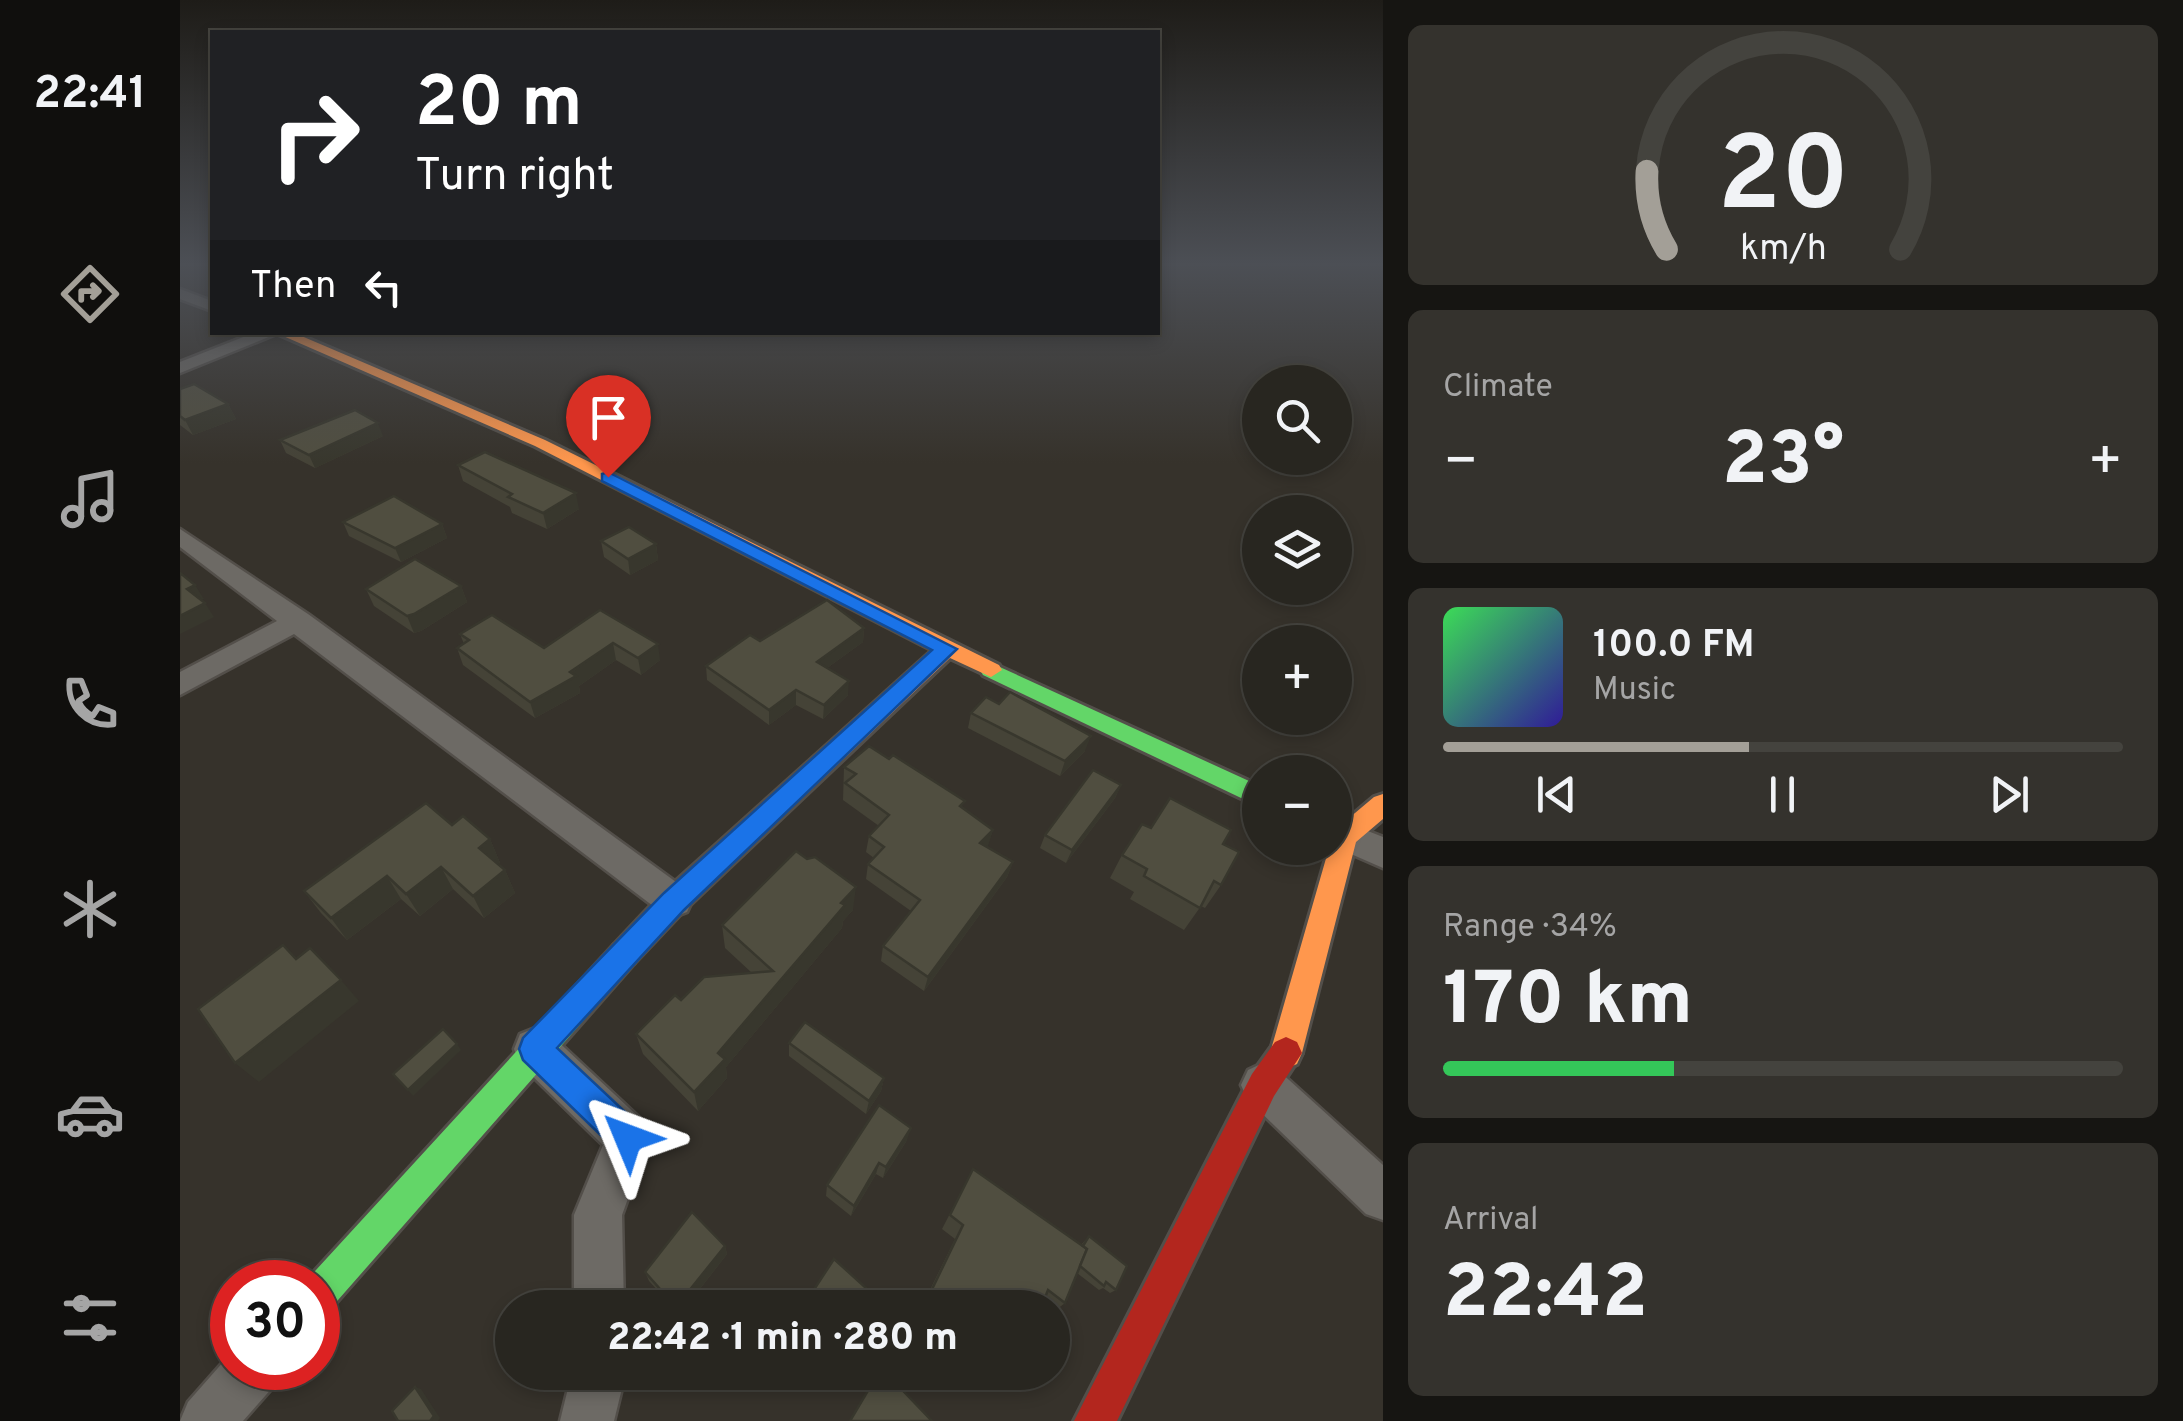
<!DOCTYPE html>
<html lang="en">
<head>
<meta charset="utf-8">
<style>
  body { margin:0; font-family:Overpass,sans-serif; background:#34322d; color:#f1f3f6; height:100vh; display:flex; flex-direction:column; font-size:38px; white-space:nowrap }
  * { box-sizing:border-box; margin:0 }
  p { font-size:32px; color:#a5a5a5 }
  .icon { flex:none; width:55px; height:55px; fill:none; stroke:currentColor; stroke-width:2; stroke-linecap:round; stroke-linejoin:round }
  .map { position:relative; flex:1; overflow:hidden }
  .sheet { display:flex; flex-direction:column; gap:25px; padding:25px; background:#161512; width:800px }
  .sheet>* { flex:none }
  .guide { position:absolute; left:30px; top:30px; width:950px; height:305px; border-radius:0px; box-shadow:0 5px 15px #0003,0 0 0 2px #44433e; background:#202124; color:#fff; overflow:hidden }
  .tools { position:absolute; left:1062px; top:365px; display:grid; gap:20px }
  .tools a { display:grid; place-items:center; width:110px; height:110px; border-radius:50%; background:#282620; box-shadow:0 5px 15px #0003,0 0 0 2px #44433e; font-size:50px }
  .speed { position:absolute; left:30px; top:1260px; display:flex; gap:20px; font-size:50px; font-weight:700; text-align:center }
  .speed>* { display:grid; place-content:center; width:130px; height:130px; border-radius:50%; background:#282620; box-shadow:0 5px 15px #0003,0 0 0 2px #44433e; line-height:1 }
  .speed .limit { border:15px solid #d22; background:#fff; color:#111 }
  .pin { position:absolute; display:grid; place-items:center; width:85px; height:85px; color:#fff; margin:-102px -42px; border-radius:50% 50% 50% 0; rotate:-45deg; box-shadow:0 0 10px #0007 }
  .pin .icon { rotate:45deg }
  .me { position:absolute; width:110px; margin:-55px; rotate:314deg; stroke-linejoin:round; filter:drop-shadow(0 0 8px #0008) }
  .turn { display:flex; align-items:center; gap:35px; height:210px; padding:0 40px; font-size:45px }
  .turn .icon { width:130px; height:130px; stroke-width:2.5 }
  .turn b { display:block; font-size:70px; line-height:85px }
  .then { display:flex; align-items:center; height:95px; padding:0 40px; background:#0003; gap:20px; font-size:38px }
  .big { font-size:75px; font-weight:800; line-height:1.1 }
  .sheet .widget { flex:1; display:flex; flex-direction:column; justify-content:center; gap:15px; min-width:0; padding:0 35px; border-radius:15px; background:#34322d }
  .sheet .dial { align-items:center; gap:0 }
  .dial svg { height:260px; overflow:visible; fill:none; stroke:#44433e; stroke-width:7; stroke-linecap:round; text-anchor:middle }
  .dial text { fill:#f1f3f6; stroke:none }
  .song { display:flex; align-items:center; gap:30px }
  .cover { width:120px; height:120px; border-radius:15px; background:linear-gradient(135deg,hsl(130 70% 55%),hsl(250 70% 35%)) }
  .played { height:10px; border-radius:5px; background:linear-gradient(90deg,#a39f97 45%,#44433e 45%) }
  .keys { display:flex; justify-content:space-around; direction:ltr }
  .heat { display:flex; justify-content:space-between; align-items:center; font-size:55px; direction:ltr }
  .charge { height:15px; border-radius:8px; background:linear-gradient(90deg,#34c759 34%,#44433e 0) }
  .trip { position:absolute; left:315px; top:1290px; width:575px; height:100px; border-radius:50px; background:#282620; box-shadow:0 5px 15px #0003,0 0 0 2px #44433e; font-weight:800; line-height:100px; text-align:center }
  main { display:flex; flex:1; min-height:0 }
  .tabs { display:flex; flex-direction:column; width:180px; justify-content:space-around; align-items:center; background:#100f0d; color:#a5a5a5 }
  .tabs .icon { width:70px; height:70px }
  .tabs .selected { color:#a39f97 }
  .tabs b { font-size:45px; color:#f1f3f6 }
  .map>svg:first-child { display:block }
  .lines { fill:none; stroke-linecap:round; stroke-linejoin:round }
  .street-casing { stroke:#534f4a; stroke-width:5 }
  .fast-casing { stroke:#534f4a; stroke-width:6 }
  .slow-casing { stroke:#534f4a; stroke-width:6 }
  .jam-casing { stroke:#534f4a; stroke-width:6 }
  .street { fill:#6d6a65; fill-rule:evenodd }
  .fast { fill:#63d668; fill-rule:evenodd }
  .slow { fill:#ff974d; fill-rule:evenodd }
  .jam { fill:#b3261e; fill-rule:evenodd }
  .wall { fill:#454337 }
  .shaded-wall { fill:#38372d }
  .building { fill:#504e40; stroke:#38372d; stroke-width:2.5 }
  .route { fill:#1a73e8; stroke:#114b97; stroke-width:2.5 }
</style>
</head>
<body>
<main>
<nav class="tabs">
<b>22:41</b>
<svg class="icon selected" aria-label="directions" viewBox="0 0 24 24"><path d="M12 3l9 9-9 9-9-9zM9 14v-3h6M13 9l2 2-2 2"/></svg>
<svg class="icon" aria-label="music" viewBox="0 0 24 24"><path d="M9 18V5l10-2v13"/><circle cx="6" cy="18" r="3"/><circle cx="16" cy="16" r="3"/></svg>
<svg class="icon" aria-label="phone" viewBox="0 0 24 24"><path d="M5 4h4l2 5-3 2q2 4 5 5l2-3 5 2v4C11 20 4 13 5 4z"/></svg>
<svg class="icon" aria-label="climate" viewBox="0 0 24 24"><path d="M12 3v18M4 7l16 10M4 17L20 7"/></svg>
<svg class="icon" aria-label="car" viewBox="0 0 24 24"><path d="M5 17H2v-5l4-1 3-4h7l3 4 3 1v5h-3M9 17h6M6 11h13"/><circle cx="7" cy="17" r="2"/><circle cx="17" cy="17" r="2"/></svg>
<svg class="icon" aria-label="filters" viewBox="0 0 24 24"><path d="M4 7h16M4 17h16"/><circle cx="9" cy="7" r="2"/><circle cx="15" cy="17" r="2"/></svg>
</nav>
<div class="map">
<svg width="1203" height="1421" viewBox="0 0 1203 1421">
  <rect width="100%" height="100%" fill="#36322b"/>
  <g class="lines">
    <defs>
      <g id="street">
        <polygon points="0,289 32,301 32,311 0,299"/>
        <polygon points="76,332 101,332 0,373 0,362"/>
        <polygon points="0,529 128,614 507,890 512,901 507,912 494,917 481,912 114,634 0,695 0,672 97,621 0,547"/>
        <polygon points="1155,818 1203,837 1203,868 1155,847"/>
        <polygon points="355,1028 370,1034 464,1122 470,1138 442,1215 444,1308 394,1308 394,1215 423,1145 340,1064 334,1049 340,1034"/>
        <polygon points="1083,1063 1098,1070 1203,1165 1203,1220 1186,1214 1068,1100 1061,1085 1068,1070"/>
        <polygon points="52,1352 52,1368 100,1368 93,1387 63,1421 0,1421 8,1402"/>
        <polygon points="392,1372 446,1372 434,1421 380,1421"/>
      </g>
      <g id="fast">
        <polygon points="811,663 1080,786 1080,807 803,675 800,670 803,665"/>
        <polygon points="444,941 454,945 458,954 454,963 151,1308 138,1314 138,1282 125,1282 434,945"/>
      </g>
      <g id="slow">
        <polygon points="94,332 112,332 365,440 819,665 822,670 811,677 770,658 504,910 454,963 444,967 434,963 430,954 434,945 484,892 753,650 355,446"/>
        <polygon points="1203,794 1203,819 1176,842 1122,1053 1117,1064 1106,1069 1095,1064 1090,1053 1149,848 1155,848 1156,829 1194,797"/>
      </g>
      <polygon id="jam" points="1106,1037 1117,1042 1122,1053 1094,1096 937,1421 894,1421 1072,1074 1095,1042"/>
    </defs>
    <!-- street casing -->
    <use href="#street" class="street-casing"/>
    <!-- fast casing -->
    <use href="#fast" class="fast-casing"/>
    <!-- slow casing -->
    <use href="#slow" class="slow-casing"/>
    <!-- jam casing -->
    <use href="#jam" class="jam-casing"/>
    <!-- street -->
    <use href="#street" class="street"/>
    <!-- fast -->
    <use href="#fast" class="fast"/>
    <!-- slow -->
    <use href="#slow" class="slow"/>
    <!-- jam -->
    <use href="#jam" class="jam"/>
  </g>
  <!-- wall -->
  <g class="wall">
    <polygon points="0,389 48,404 56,419 13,435 0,425"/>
    <polygon points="203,436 135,468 106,453 100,440"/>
    <polygon points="278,465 399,509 367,529 332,513 330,507 283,481"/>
    <polygon points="163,522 262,524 267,538 221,562 169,536"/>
    <polygon points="421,541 476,544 478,560 450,575 424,557"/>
    <polygon points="281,586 287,602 241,631 234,633 194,606 186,589"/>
    <polygon points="420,610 480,660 461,675 436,660 399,686 400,693 355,718 283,665 277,648 284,644 280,634 364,648"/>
    <polygon points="684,628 683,642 647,668 668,695 643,719 616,705 589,725 527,680 526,666 580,641"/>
    <polygon points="791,713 905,751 880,776 788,728"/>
    <polygon points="664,767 783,809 813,830 807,847 833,862 827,877 744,991 701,961 703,946 731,911 686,879 688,864 694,858 686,852 689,836 699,826 663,800"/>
    <polygon points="941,785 935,798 886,863 860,848 865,835"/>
    <polygon points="272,825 310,839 320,863 318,864 325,870 335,893 304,918 273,889 240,916 221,899 167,940 141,913 124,891"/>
    <polygon points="971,828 1043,844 1041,885 1025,908 1021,906 1004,930 950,899 954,892 930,878 942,855"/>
    <polygon points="673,910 663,921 662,928 546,1067 547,1078 518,1111 463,1054 456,1034 501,1000 572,973 545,948 542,925"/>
    <polygon points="609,1043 704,1078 701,1091 686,1114 609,1056"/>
    <polygon points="727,1140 703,1178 696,1174 671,1216 646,1196 647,1185"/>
    <polygon points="793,1169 901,1245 909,1236 936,1290 930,1293 923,1288 919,1290 897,1273 885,1303 872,1313 872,1308 862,1307 741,1308 775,1239 762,1229"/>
    <polygon points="545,1246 547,1254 505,1308 494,1308 469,1281 465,1272"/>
    <polygon points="635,1288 692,1308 652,1308 635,1291"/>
    <polygon points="779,1372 815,1372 811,1382 799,1389"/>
  </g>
  <!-- shaded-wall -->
  <g class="shaded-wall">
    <polygon points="48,404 56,419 13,435 5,420"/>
    <polygon points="198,423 203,436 135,468 129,455"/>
    <polygon points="396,493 399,509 367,529 363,513"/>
    <polygon points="262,524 267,538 221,562 215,548"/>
    <polygon points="476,544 478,560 450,575 448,559"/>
    <polygon points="15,585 24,599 16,603 7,589"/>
    <polygon points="281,586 287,602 241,631 234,633 227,616"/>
    <polygon points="25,603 34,617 0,634 0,616"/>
    <polygon points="684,628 683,642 636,676 637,662"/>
    <polygon points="433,643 436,660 399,686 400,693 355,718 350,702"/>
    <polygon points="478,644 480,660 461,675 458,658"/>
    <polygon points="669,681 668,695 643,719 644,705"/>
    <polygon points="616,690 616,705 589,725 589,710"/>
    <polygon points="911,736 905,751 880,776 885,761"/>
    <polygon points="941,785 935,798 886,863 892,850"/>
    <polygon points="813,830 808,846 795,859 800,843"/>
    <polygon points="310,839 320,863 310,871 299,848"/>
    <polygon points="833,862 827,877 744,991 748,977"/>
    <polygon points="261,867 273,889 240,916 226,894"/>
    <polygon points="325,870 335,893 304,918 293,896"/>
    <polygon points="207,876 221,899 167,940 151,918"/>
    <polygon points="676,887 673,910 663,921 662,928 546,1067 547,1078 518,1111 514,1092 538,1053 661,903"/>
    <polygon points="161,980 179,1001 79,1082 55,1063"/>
    <polygon points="277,1044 281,1050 233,1096 228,1090"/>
    <polygon points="704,1078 701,1091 686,1114 689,1101"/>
    <polygon points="731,1128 727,1140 703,1178 706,1167"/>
    <polygon points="699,1163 696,1174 671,1216 674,1206"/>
    <polygon points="545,1246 547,1254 505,1308 496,1308"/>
    <polygon points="235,1387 241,1389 260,1418 258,1421 250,1421"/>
  </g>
  <!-- building -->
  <g class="building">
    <polygon points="14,384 48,404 5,420 0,416 0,389"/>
    <polygon points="175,410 198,423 129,455 100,440"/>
    <polygon points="305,452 396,493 363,513 328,497 332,494 278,465"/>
    <polygon points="214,496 262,524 215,548 163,522"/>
    <polygon points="449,527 476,544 448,559 421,541"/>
    <polygon points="235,559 281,586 234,614 227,616 186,589"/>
    <polygon points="0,573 15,585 7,589 25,603 0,616"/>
    <polygon points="647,600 684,628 637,662 669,681 644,705 616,690 589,710 526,666 570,635 580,641"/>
    <polygon points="420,610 478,644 458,658 433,643 390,672 396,676 350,702 277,648 289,640 280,634 312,615 364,648"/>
    <polygon points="830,692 911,736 885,761 791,713 806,697 819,704"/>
    <polygon points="689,746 709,759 713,755 785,801 780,806 813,830 800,843 833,862 748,977 703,946 740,900 688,864 704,847 689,836 709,815 665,783 676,774 664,767"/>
    <polygon points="913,770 941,785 892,850 865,835"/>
    <polygon points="990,798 1051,830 1043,844 1059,852 1041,885 1034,881 1020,908 964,876 967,869 942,855 962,824 971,828"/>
    <polygon points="246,803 272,825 283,816 310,839 299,848 325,870 293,896 261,867 226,894 207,876 151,918 124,891"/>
    <polygon points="616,851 627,859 635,857 676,887 661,903 665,905 538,1053 545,1059 514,1092 456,1034 495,995 501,1000 524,977 593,971 542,925"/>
    <polygon points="103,945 116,959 130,948 161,980 55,1063 18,1009"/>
    <polygon points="625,1022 704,1078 689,1101 609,1043"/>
    <polygon points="263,1029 277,1044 228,1090 213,1074"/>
    <polygon points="699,1105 731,1128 706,1167 699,1163 674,1206 647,1185"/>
    <polygon points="793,1169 907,1249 885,1303 868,1290 861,1308 851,1308 844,1302 842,1308 743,1308 783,1225 770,1215"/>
    <polygon points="512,1212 545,1246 496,1307 465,1272"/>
    <polygon points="909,1236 947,1266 936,1290 926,1282 924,1286 900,1266 907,1249 903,1246"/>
    <polygon points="654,1259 697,1298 691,1308 657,1308 635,1288"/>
    <polygon points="699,1372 705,1372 752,1421 670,1421"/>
    <polygon points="798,1372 815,1372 811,1382"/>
    <polygon points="235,1387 254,1416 250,1421 218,1421 212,1411"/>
  </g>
  <!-- sky -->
  <linearGradient id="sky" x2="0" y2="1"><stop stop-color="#1e1c18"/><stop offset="0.57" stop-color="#4c4f55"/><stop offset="1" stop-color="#4c4f55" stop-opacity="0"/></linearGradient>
  <rect width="1203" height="463" fill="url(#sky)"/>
  <!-- route -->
  <polygon class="route" points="428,472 777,649 504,910 377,1048 460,1126 465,1138 460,1150 448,1155 436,1150 343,1060 339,1049 343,1038 484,893 752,650 422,481 422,474"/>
</svg>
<div class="tools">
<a><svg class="icon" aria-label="search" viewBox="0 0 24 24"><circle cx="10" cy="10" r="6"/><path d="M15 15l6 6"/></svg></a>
<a><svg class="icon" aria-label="layers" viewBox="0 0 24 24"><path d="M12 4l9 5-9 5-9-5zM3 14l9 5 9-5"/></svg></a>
<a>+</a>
<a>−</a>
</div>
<div class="speed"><div class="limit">30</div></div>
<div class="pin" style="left:428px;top:477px;background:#d93025"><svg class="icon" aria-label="arrive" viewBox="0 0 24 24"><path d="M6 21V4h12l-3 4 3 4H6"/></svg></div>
<svg class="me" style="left:448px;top:1138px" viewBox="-20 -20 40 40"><path d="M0-17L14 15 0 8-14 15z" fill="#1a73e8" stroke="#fff" stroke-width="4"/></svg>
<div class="trip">22:42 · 1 min · 280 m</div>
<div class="guide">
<div class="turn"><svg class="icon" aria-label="right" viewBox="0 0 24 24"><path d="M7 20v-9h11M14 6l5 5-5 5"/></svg><div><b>20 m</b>Turn right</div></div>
<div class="then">Then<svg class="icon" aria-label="left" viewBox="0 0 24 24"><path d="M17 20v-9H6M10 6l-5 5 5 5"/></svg></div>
</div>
</div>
<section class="sheet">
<div class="widget dial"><svg viewBox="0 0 100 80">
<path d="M14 69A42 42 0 1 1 86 69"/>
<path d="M14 69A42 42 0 0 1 8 45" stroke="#a39f97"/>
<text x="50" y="56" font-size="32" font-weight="700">20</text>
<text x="50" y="72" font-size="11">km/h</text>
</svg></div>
<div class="widget"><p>Climate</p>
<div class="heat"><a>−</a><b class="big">23°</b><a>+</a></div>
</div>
<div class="widget">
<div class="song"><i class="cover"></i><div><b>100.0 FM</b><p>Music</p></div></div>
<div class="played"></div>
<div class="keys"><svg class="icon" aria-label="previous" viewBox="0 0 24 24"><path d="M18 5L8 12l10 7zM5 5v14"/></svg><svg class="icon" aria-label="pause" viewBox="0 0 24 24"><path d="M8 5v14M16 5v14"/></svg><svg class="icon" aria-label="next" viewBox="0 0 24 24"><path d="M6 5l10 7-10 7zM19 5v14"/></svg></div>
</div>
<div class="widget"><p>Range · 34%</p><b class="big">170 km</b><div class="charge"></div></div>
<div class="widget"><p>Arrival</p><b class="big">22:42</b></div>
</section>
</main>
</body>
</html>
